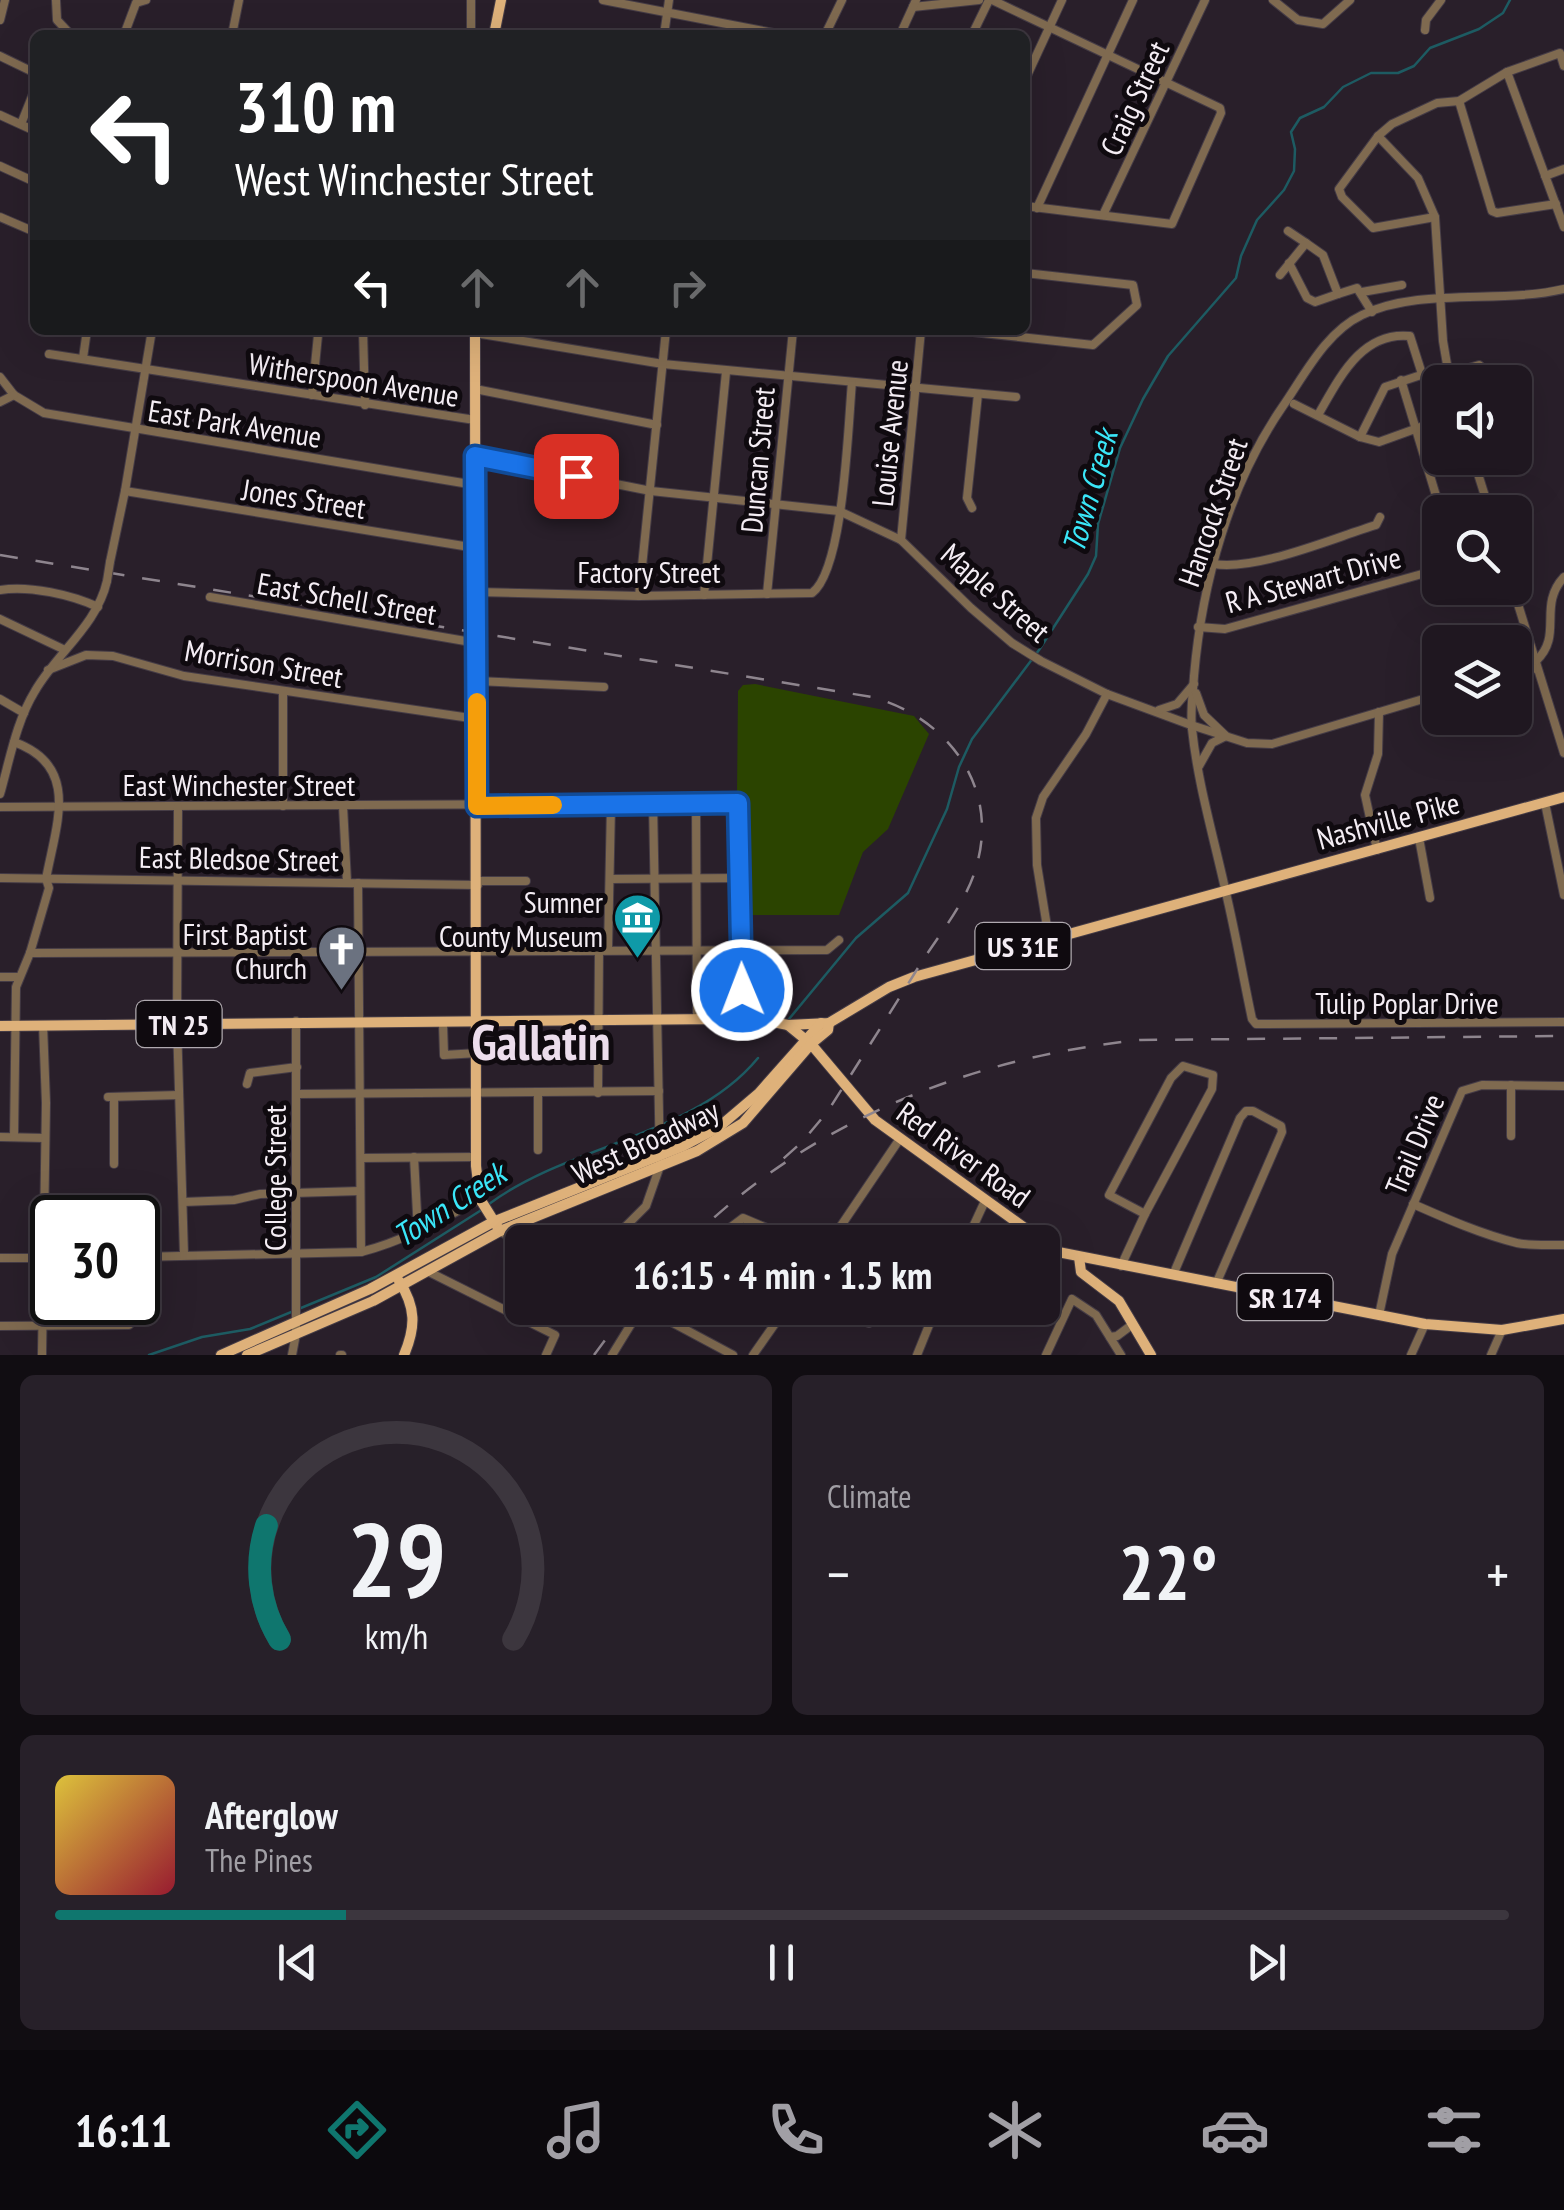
<!DOCTYPE html>
<html lang="en">
<head>
<meta charset="utf-8">
<style>
  body { margin:0; font-family:"PT Sans Narrow",sans-serif; background:#272029; color:#f1f3f6; height:100vh; display:flex; flex-direction:column; font-size:38px; white-space:nowrap }
  * { box-sizing:border-box; margin:0 }
  p { font-size:32px; color:#a19fa5 }
  .icon { flex:none; width:55px; height:55px; fill:none; stroke:currentColor; stroke-width:2; stroke-linecap:round; stroke-linejoin:round }
  .map { position:relative; height:1355px; overflow:hidden }
  .side { display:flex; flex-direction:column; gap:20px; padding:20px; background:#110d12; flex:1 }
  .side>* { flex:none }
  .top-card { position:absolute; left:30px; top:30px; width:1000px; height:305px; border-radius:15px; box-shadow:0 10px 40px #0002,0 0 0 2px #3c363e; background:#202124; color:#fff; overflow:hidden }
  .controls { position:absolute; left:1422px; top:365px; display:grid; gap:20px }
  .controls a { display:grid; place-items:center; width:110px; height:110px; border-radius:15px; background:#1f1720; box-shadow:0 10px 40px #0002,0 0 0 2px #3c363e; font-size:50px }
  .speed { position:absolute; left:30px; top:1195px; display:flex; gap:20px; font-size:50px; font-weight:700; text-align:center }
  .speed>* { display:grid; place-content:center; width:130px; height:130px; border-radius:50%; background:#1f1720; box-shadow:0 10px 40px #0002,0 0 0 2px #3c363e; line-height:1 }
  .speed .limit { border:5px solid #111; border-radius:15px; background:#fff; color:#111 }
  .pin { position:absolute; display:grid; place-items:center; width:85px; height:85px; color:#fff; margin:-42px; border-radius:20px; box-shadow:0 5px 15px #0006 }
  .me { position:absolute; width:110px; margin:-55px; rotate:359deg; stroke-linejoin:round; filter:drop-shadow(0 0 8px #0008) }
  .turn { display:flex; align-items:center; gap:35px; height:210px; padding:0 40px; font-size:45px }
  .turn .icon { width:130px; height:130px; stroke-width:2.5 }
  .turn b { display:block; font-size:70px; line-height:85px }
  .lanes { display:flex; align-items:center; height:95px; padding:0 40px; background:#0003; justify-content:center; gap:50px; direction:ltr }
  .lanes .off { opacity:.35 }
  .big { font-size:75px; font-weight:700; line-height:1.1 }
  .side .tile { flex:1; display:flex; flex-direction:column; justify-content:center; gap:15px; min-width:0; padding:0 35px; border-radius:15px; background:#272029 }
  .side .dial { align-items:center; gap:0 }
  .dial svg { height:260px; overflow:visible; fill:none; stroke:#3c363e; stroke-width:7; stroke-linecap:round; text-anchor:middle }
  .dial text { fill:#f1f3f6; stroke:none }
  .song { display:flex; align-items:center; gap:30px }
  .cover { width:120px; height:120px; border-radius:15px; background:linear-gradient(135deg,hsl(50 70% 55%),hsl(350 70% 35%)) }
  .played { height:10px; border-radius:5px; background:linear-gradient(90deg,#0f766e 20%,#3c363e 20%) }
  .keys { display:flex; justify-content:space-around; direction:ltr }
  .heat { display:flex; justify-content:space-between; align-items:center; font-size:55px; direction:ltr }
  .side .tiles { flex:1; display:grid; gap:20px; grid-template-columns:1fr 1fr }
  .tile:last-child { grid-column:span 2 }
  .trip { position:absolute; left:505px; top:1225px; width:555px; height:100px; border-radius:15px; background:#1f1720; box-shadow:0 10px 40px #0002,0 0 0 2px #3c363e; font-weight:700; line-height:100px; text-align:center }
  .tab-bar { display:flex; height:160px; justify-content:space-around; align-items:center; background:#0c090d; color:#a19fa5 }
  .tab-bar .icon { width:70px; height:70px }
  .tab-bar .active { color:#0f766e }
  .tab-bar b { font-size:45px; color:#f1f3f6 }
  .map>svg:first-child { display:block }
  .green { fill:#2b4400 }
  .lines { fill:none; stroke-linecap:round; stroke-linejoin:round }
  .stream { stroke:#1d5b62; stroke-width:2.5 }
  .minor-casing { stroke:#453c46; stroke-width:10 }
  .major-casing { stroke:#453c46; stroke-width:12 }
  .minor { stroke:#7f6a50; stroke-width:8 }
  .major { stroke:#deb17a; stroke-width:10 }
  .rail { stroke:#8e858e; stroke-width:2.5; stroke-dasharray:18 18; stroke-linecap:butt }
  .minor-bridge-casing { stroke:#453c46; stroke-width:10; stroke-linecap:butt }
  .minor-bridge { stroke:#7f6a50; stroke-width:8 }
  .route-casing { stroke:#114b97; stroke-width:25 }
  .route { stroke:#1a73e8; stroke-width:18 }
  .slow { stroke:#f59e0b; stroke-width:18 }
  .labels { text-anchor:middle; dominant-baseline:central; stroke-width:10; stroke-linejoin:round; paint-order:stroke }
  .shield { fill:#0f0a0f; stroke:#afa9af; stroke-width:2.5 }
  .shield-label { font-size:28px; font-weight:bold; fill:#f4edf4 }
  .street-label { font-size:30px; fill:#f4edf4; stroke:#0f0a0f }
  .poi-label { font-size:30px; fill:#f4edf4; stroke:#0f0a0f; text-anchor:end }
  .water-label { font-size:32px; font-style:italic; fill:#3ae6f8; stroke:#0f0a0f }
  .town-label { font-size:50px; font-weight:bold; fill:#ecddec; stroke:#0f0a0f }
</style>
</head>
<body>
<div class="map">
<svg width="1564" height="1355" viewBox="0 0 1564 1355">
  <rect width="100%" height="100%" fill="#291f2a"/>
  <!-- green -->
  <polygon class="green" points="755,684 914,716 929,734 888,829 863,852 839,915 744,915 737,795 738,691 743,685"/>
  <g class="lines">
    <!-- stream -->
    <g class="stream">
      <polyline points="789,1019 856,938 908,893 947,809 959,767 972,739 1039,650 1088,574 1096,556 1098,524 1120,448 1143,399 1168,356 1236,278 1241,256 1257,220 1284,190 1294,171 1295,149 1291,132 1300,118 1324,107 1343,87 1371,73 1398,73 1414,66 1430,48 1479,29 1503,13 1510,0"/>
      <path d="M 489,1204 C 570,1144 693,1137 758,1058"/>
      <polyline points="149,1355 202,1337 250,1329 376,1277 483,1209"/>
    </g>
    <defs>
      <g id="minor">
        <polyline points="56,0 57,20 71,35"/>
        <polyline points="471,0 471,35"/>
        <polyline points="603,0 784,35"/>
        <polyline points="992,0 1220,108 1221,113 1172,224 1025,206"/>
        <polyline points="1273,0 1298,20 1323,24 1350,0"/>
        <polyline points="913,7 979,0"/>
        <polyline points="0,20 5,0"/>
        <polyline points="1425,30 1426,20 1441,0"/>
        <polyline points="124,35 136,3 146,0"/>
        <polyline points="232,35 239,0"/>
        <polyline points="664,35 669,0"/>
        <polyline points="825,35 842,0"/>
        <polyline points="900,35 916,0"/>
        <polyline points="972,35 989,0"/>
        <polyline points="0,56 33,72 35,77"/>
        <polyline points="1507,72 1564,227"/>
        <polyline points="1025,80 1062,0"/>
        <polyline points="1459,101 1492,211 1497,213 1556,204"/>
        <polyline points="0,115 35,131"/>
        <polyline points="21,124 35,89"/>
        <polyline points="1378,136 1418,178 1435,217 1443,341 1450,382"/>
        <polyline points="0,166 35,182"/>
        <polyline points="1545,176 1564,169"/>
        <polyline points="1037,208 1133,0"/>
        <polyline points="1103,215 1205,0"/>
        <polyline points="0,217 35,232"/>
        <polyline points="1435,217 1373,228 1342,197 1339,189 1378,136 1392,124 1437,103 1459,101 1507,72 1560,53 1564,66"/>
        <polyline points="1288,231 1306,243"/>
        <polyline points="1289,263 1307,298 1315,302 1338,294"/>
        <polyline points="1280,275 1306,243 1323,255 1338,294 1357,288 1372,312"/>
        <path d="M 1564,289 C 1501,304 1420,287 1362,315 C 1326,332 1305,374 1283,406 C 1229,484 1202,583 1194,676 C 1193,693 1190,712 1192,729 C 1198,785 1214,838 1226,893 C 1236,935 1243,977 1252,1019 L 1256,1024 L 1564,1022"/>
        <polyline points="1362,292 1402,285"/>
        <polyline points="363,330 365,405"/>
        <polyline points="955,330 1093,345 1137,305 1133,285 1025,273"/>
        <polyline points="475,333 663,364 1016,397"/>
        <polyline points="49,354 475,420"/>
        <polyline points="83,358 87,330"/>
        <polyline points="1449,374 1479,365 1497,382"/>
        <polyline points="0,377 14,395 44,413 475,485"/>
        <polyline points="1401,380 1441,512"/>
        <polyline points="475,389 657,425"/>
        <polyline points="312,395 318,335 314,330"/>
        <polyline points="0,402 14,395"/>
        <polyline points="1294,404 1360,437 1379,442 1440,420"/>
        <path d="M 1318,415 C 1339,379 1361,331 1410,336 L 1422,374"/>
        <polyline points="1360,437 1385,387 1436,370"/>
        <polyline points="475,456 651,491 839,511 901,540 971,608 1012,643 1041,661 1107,694 1191,725 1247,743 1272,744 1440,694"/>
        <polyline points="1473,458 1490,512"/>
        <polyline points="125,491 476,548"/>
        <polyline points="972,508 967,498 978,394"/>
        <polyline points="901,540 921,330"/>
        <polyline points="1426,543 1440,538"/>
        <polyline points="110,562 125,491 152,330"/>
        <path d="M 1214,564 C 1257,571 1333,538 1376,525 L 1380,517"/>
        <polyline points="1513,588 1564,753"/>
        <path d="M 0,590 C 29,585 72,595 98,607"/>
        <path d="M 477,592 L 639,596 L 812,593 C 844,569 848,425 852,382"/>
        <polyline points="767,594 793,330"/>
        <polyline points="704,595 726,372"/>
        <polyline points="639,596 666,330"/>
        <polyline points="210,597 477,643"/>
        <polyline points="0,619 65,650"/>
        <polyline points="1198,627 1225,629 1440,569"/>
        <path d="M 1536,661 C 1564,635 1537,606 1564,577"/>
        <polyline points="48,670 86,655 113,656 184,676 477,719"/>
        <polyline points="1515,673 1537,668"/>
        <polyline points="477,681 604,687"/>
        <polyline points="1196,693 1204,715 1226,736 1212,743 1199,766"/>
        <polyline points="0,699 24,713"/>
        <polyline points="1159,710 1177,704 1194,684"/>
        <path d="M 0,794 C 10,759 16,722 35,691 C 57,653 97,625 107,581"/>
        <polyline points="696,803 697,1020"/>
        <polyline points="1545,803 1564,895"/>
        <polyline points="283,806 283,691"/>
        <polyline points="343,806 347,882"/>
        <polyline points="0,807 738,803 741,1020"/>
        <polyline points="178,807 177,1024 184,1255"/>
        <polyline points="1419,838 1430,898"/>
        <polyline points="1377,850 1365,795 1378,754 1379,712"/>
        <polyline points="0,878 478,885"/>
        <polyline points="610,879 740,878"/>
        <polyline points="478,881 526,881"/>
        <polyline points="358,883 361,1252"/>
        <polyline points="1049,939 1037,865 1036,818 1043,797 1086,734 1107,694"/>
        <polyline points="608,949 611,805"/>
        <polyline points="30,953 827,950 839,940"/>
        <polyline points="0,977 18,977"/>
        <polyline points="443,1024 444,1055 478,1053"/>
        <polygon points="1183,1066 1213,1075 1212,1089 1145,1214 1109,1195 1171,1078"/>
        <polyline points="247,1084 250,1073 297,1067"/>
        <polyline points="538,1092 538,1150"/>
        <polyline points="598,1093 599,949"/>
        <polyline points="297,1094 659,1091"/>
        <polyline points="108,1097 179,1095"/>
        <polyline points="114,1097 114,1164"/>
        <polyline points="1511,1136 1511,1085"/>
        <polyline points="0,1137 45,1138"/>
        <path d="M 14,1137 L 16,987 L 30,953 L 49,888 L 46,879 C 56,824 81,766 14,742"/>
        <polyline points="414,1157 418,1232"/>
        <polyline points="361,1158 477,1157"/>
        <polyline points="183,1202 234,1200 260,1194 360,1191"/>
        <path d="M 1413,1204 C 1447,1219 1481,1234 1517,1243 C 1531,1246 1549,1245 1564,1245"/>
        <polyline points="132,1214 132,1218"/>
        <polyline points="500,1231 522,1245"/>
        <polyline points="610,1242 646,1206 660,1166 653,803"/>
        <polyline points="711,1242 743,1218 800,1242"/>
        <polyline points="830,1242 899,1140"/>
        <polyline points="966,1242 985,1201"/>
        <path d="M 138,1257 L 361,1252 C 404,1241 441,1220 480,1199"/>
        <polyline points="0,1258 52,1258"/>
        <polyline points="1121,1266 1145,1214"/>
        <polyline points="427,1271 555,1335 546,1355"/>
        <polyline points="1173,1275 1240,1118 1246,1111 1253,1111 1281,1126 1282,1132 1216,1284"/>
        <polyline points="645,1308 733,1355"/>
        <polyline points="826,1308 869,1323"/>
        <polyline points="1379,1315 1392,1254 1462,1091 1482,1085 1564,1086"/>
        <polyline points="0,1326 129,1325 134,1319 134,1302"/>
        <polyline points="1110,1337 1117,1336 1133,1324"/>
        <polyline points="42,1355 46,1103 43,1025"/>
        <polyline points="292,1355 296,1334 296,1021"/>
        <polyline points="340,1355 342,1355"/>
        <polyline points="612,1355 641,1308"/>
        <polyline points="753,1355 786,1308"/>
        <polyline points="917,1355 936,1308"/>
        <polyline points="1046,1355 1072,1299 1096,1315 1121,1355"/>
        <polyline points="1411,1355 1425,1324"/>
        <polyline points="1491,1355 1502,1330"/>
      </g>
      <g id="major">
        <polyline points="494,35 501,0"/>
        <polyline points="475,330 476,1166 480,1199 500,1231"/>
        <polyline points="0,1026 716,1019 762,1020 788,1025 829,1023 889,987 914,977 1564,797"/>
        <polyline points="789,1026 811,1044 875,1120 1058,1252 1425,1324 1502,1330 1564,1319"/>
        <polyline points="1079,1257 1081,1272 1119,1301 1151,1355"/>
        <path d="M 399,1281 C 416,1307 416,1327 404,1355"/>
        <polyline points="221,1355 370,1289 493,1222 683,1146 719,1127 759,1093 821,1023"/>
        <polyline points="247,1355 373,1301 500,1231 697,1151 743,1123 811,1044 828,1030 829,1023"/>
      </g>
    </defs>
    <!-- minor casing -->
    <use href="#minor" class="minor-casing"/>
    <!-- major casing -->
    <use href="#major" class="major-casing"/>
    <!-- minor -->
    <use href="#minor" class="minor"/>
    <!-- major -->
    <use href="#major" class="major"/>
    <!-- rail -->
    <g class="rail">
      <path d="M 0,555 L 872,697 C 946,717 999,785 977,864 C 968,900 941,932 921,963 C 890,1013 859,1062 828,1111 L 803,1141 L 774,1167"/>
      <path d="M 688,1242 C 810,1121 971,1057 1140,1040 L 1564,1036"/>
      <polyline points="594,1355 629,1308"/>
    </g>
    <defs>
      <polyline id="minor-bridge" points="107,581 110,562"/>
    </defs>
    <!-- minor-bridge casing -->
    <use href="#minor-bridge" class="minor-bridge-casing"/>
    <!-- minor-bridge -->
    <use href="#minor-bridge" class="minor-bridge"/>
  </g>
  <g class="lines">
    <defs>
      <polyline id="route" points="576,476 475,456 477,806 738,803 742,990"/>
    </defs>
    <!-- route casing -->
    <use href="#route" class="route-casing"/>
    <!-- route -->
    <use href="#route" class="route"/>
    <!-- slow -->
    <polyline class="slow" points="477,702 477,806 553,805"/>
  </g>
  <!-- icons -->
  <defs>
    <symbol id="museum-pin" viewBox="-11 -11 22 30"><path d="M0 17L-7.5 6A9.5 9.5 0 1 1 7.5 6Z" fill="#0f9aa8" stroke="#0f0a0f"/><path d="M0-6L6-3V-2H-6V-3ZM-5-1h2V3h-2ZM-1-1h2V3h-2ZM3-1h2V3H3ZM-6 4H6V6H-6Z" fill="#fff"/></symbol>
    <symbol id="church-pin" viewBox="-11 -11 22 30"><path d="M0 17L-7.5 6A9.5 9.5 0 1 1 7.5 6Z" fill="#6b7280" stroke="#0f0a0f"/><path d="M-1.2-6h2.4v3.5h3.3v2.4h-3.3V6h-2.4V-.1h-3.3v-2.4h3.3Z" fill="#fff"/></symbol>
  </defs>
  <g fill-rule="evenodd">
    <use href="#museum-pin" x="610" y="890" width="55" height="75"/>
    <use href="#church-pin" x="314" y="922" width="55" height="75"/>
  </g>
  <g class="labels">
    <!-- shield labels -->
    <g class="shield">
      <rect x="975.5" y="923" width="95" height="46" rx="8"/>
      <rect x="136.5" y="1001" width="85" height="46" rx="8"/>
      <rect x="1237.5" y="1274" width="95" height="46" rx="8"/>
    </g>
    <g class="shield-label">
      <text x="1023" y="946">US 31E</text>
      <text x="179" y="1024">TN 25</text>
      <text x="1285" y="1297">SR 174</text>
    </g>
    <!-- street labels -->
    <g class="street-label">
      <text transform="translate(1134 98) rotate(-65)">Craig Street</text>
      <text transform="translate(354 379) rotate(9)">Witherspoon Avenue</text>
      <text transform="translate(235 423) rotate(9)">East Park Avenue</text>
      <text transform="translate(889 433) rotate(-84)">Louise Avenue</text>
      <text transform="translate(757 460) rotate(-85)">Duncan Street</text>
      <text transform="translate(304 498) rotate(9)">Jones Street</text>
      <text transform="translate(1212 512) rotate(-71)">Hancock Street</text>
      <text x="649" y="571">Factory Street</text>
      <text transform="translate(1313 579) rotate(-15)">R A Stewart Drive</text>
      <text transform="translate(996 592) rotate(41)">Maple Street</text>
      <text transform="translate(347 598) rotate(10)">East Schell Street</text>
      <text transform="translate(264 663) rotate(10)">Morrison Street</text>
      <text x="239" y="784">East Winchester Street</text>
      <text transform="translate(1388 820) rotate(-15)">Nashville Pike</text>
      <text transform="translate(239 858) rotate(1)">East Bledsoe Street</text>
      <text x="1407" y="1002">Tulip Poplar Drive</text>
      <text transform="translate(645 1141) rotate(-25)">West Broadway</text>
      <text transform="translate(1414 1144) rotate(-67)">Trail Drive</text>
      <text transform="translate(964 1154) rotate(36)">Red River Road</text>
      <text transform="translate(274 1178) rotate(-90)">College Street</text>
    </g>
    <!-- poi labels -->
    <g class="poi-label">
      <text x="603" y="901">Sumner<tspan x="603" dy="34">County Museum</tspan></text>
      <text x="307" y="933">First Baptist<tspan x="307" dy="34">Church</tspan></text>
    </g>
    <!-- water labels -->
    <g class="water-label">
      <text transform="translate(1089 491) rotate(-74)">Town Creek</text>
      <text transform="translate(449 1204) rotate(-33)">Town Creek</text>
    </g>
    <!-- town labels -->
    <g class="town-label">
      <text x="541" y="1041">Gallatin</text>
    </g>
  </g>
</svg>
<div class="controls">
<a><svg class="icon" aria-label="sound" viewBox="0 0 24 24"><path d="M4 9h4l5-4v14l-5-4H4zM17 9q2 3 0 6"/></svg></a>
<a><svg class="icon" aria-label="search" viewBox="0 0 24 24"><circle cx="10" cy="10" r="6"/><path d="M15 15l6 6"/></svg></a>
<a><svg class="icon" aria-label="layers" viewBox="0 0 24 24"><path d="M12 4l9 5-9 5-9-5zM3 14l9 5 9-5"/></svg></a>
</div>
<div class="speed"><div class="limit">30</div></div>
<div class="pin" style="left:576px;top:476px;background:#d93025"><svg class="icon" aria-label="arrive" viewBox="0 0 24 24"><path d="M6 21V4h12l-3 4 3 4H6"/></svg></div>
<svg class="me" style="left:742px;top:990px" viewBox="-20 -20 40 40"><circle r="17" fill="#1a73e8" stroke="#fff" stroke-width="3"/><path d="M0-11L8 9 0 5-8 9z" fill="#fff"/></svg>
<div class="trip">16:15 · 4 min · 1.5 km</div>
<div class="top-card">
<div class="turn"><svg class="icon" aria-label="left" viewBox="0 0 24 24"><path d="M17 20v-9H6M10 6l-5 5 5 5"/></svg><div><b>310 m</b>West Winchester Street</div></div>
<div class="lanes"><svg class="icon" aria-label="left" viewBox="0 0 24 24"><path d="M17 20v-9H6M10 6l-5 5 5 5"/></svg><svg class="icon off" aria-label="ahead" viewBox="0 0 24 24"><path d="M12 20V5M6 11l6-6 6 6"/></svg><svg class="icon off" aria-label="ahead" viewBox="0 0 24 24"><path d="M12 20V5M6 11l6-6 6 6"/></svg><svg class="icon off" aria-label="right" viewBox="0 0 24 24"><path d="M7 20v-9h11M14 6l5 5-5 5"/></svg></div>
</div>
</div>
<section class="side">
<div class="tiles">
<div class="tile dial"><svg viewBox="0 0 100 80">
<path d="M14 69A42 42 0 1 1 86 69"/>
<path d="M14 69A42 42 0 0 1 10 34" stroke="#0f766e"/>
<text x="50" y="56" font-size="32" font-weight="700">29</text>
<text x="50" y="72" font-size="11">km/h</text>
</svg></div>
<div class="tile"><p>Climate</p>
<div class="heat"><a>−</a><b class="big">22°</b><a>+</a></div>
</div>
<div class="tile">
<div class="song"><i class="cover"></i><div><b>Afterglow</b><p>The Pines</p></div></div>
<div class="played"></div>
<div class="keys"><svg class="icon" aria-label="previous" viewBox="0 0 24 24"><path d="M18 5L8 12l10 7zM5 5v14"/></svg><svg class="icon" aria-label="pause" viewBox="0 0 24 24"><path d="M8 5v14M16 5v14"/></svg><svg class="icon" aria-label="next" viewBox="0 0 24 24"><path d="M6 5l10 7-10 7zM19 5v14"/></svg></div>
</div>
</div>
</section>
<nav class="tab-bar">
<b>16:11</b>
<svg class="icon active" aria-label="directions" viewBox="0 0 24 24"><path d="M12 3l9 9-9 9-9-9zM9 14v-3h6M13 9l2 2-2 2"/></svg>
<svg class="icon" aria-label="music" viewBox="0 0 24 24"><path d="M9 18V5l10-2v13"/><circle cx="6" cy="18" r="3"/><circle cx="16" cy="16" r="3"/></svg>
<svg class="icon" aria-label="phone" viewBox="0 0 24 24"><path d="M5 4h4l2 5-3 2q2 4 5 5l2-3 5 2v4C11 20 4 13 5 4z"/></svg>
<svg class="icon" aria-label="climate" viewBox="0 0 24 24"><path d="M12 3v18M4 7l16 10M4 17L20 7"/></svg>
<svg class="icon" aria-label="car" viewBox="0 0 24 24"><path d="M5 17H2v-5l4-1 3-4h7l3 4 3 1v5h-3M9 17h6M6 11h13"/><circle cx="7" cy="17" r="2"/><circle cx="17" cy="17" r="2"/></svg>
<svg class="icon" aria-label="filters" viewBox="0 0 24 24"><path d="M4 7h16M4 17h16"/><circle cx="9" cy="7" r="2"/><circle cx="15" cy="17" r="2"/></svg>
</nav>
</body>
</html>
